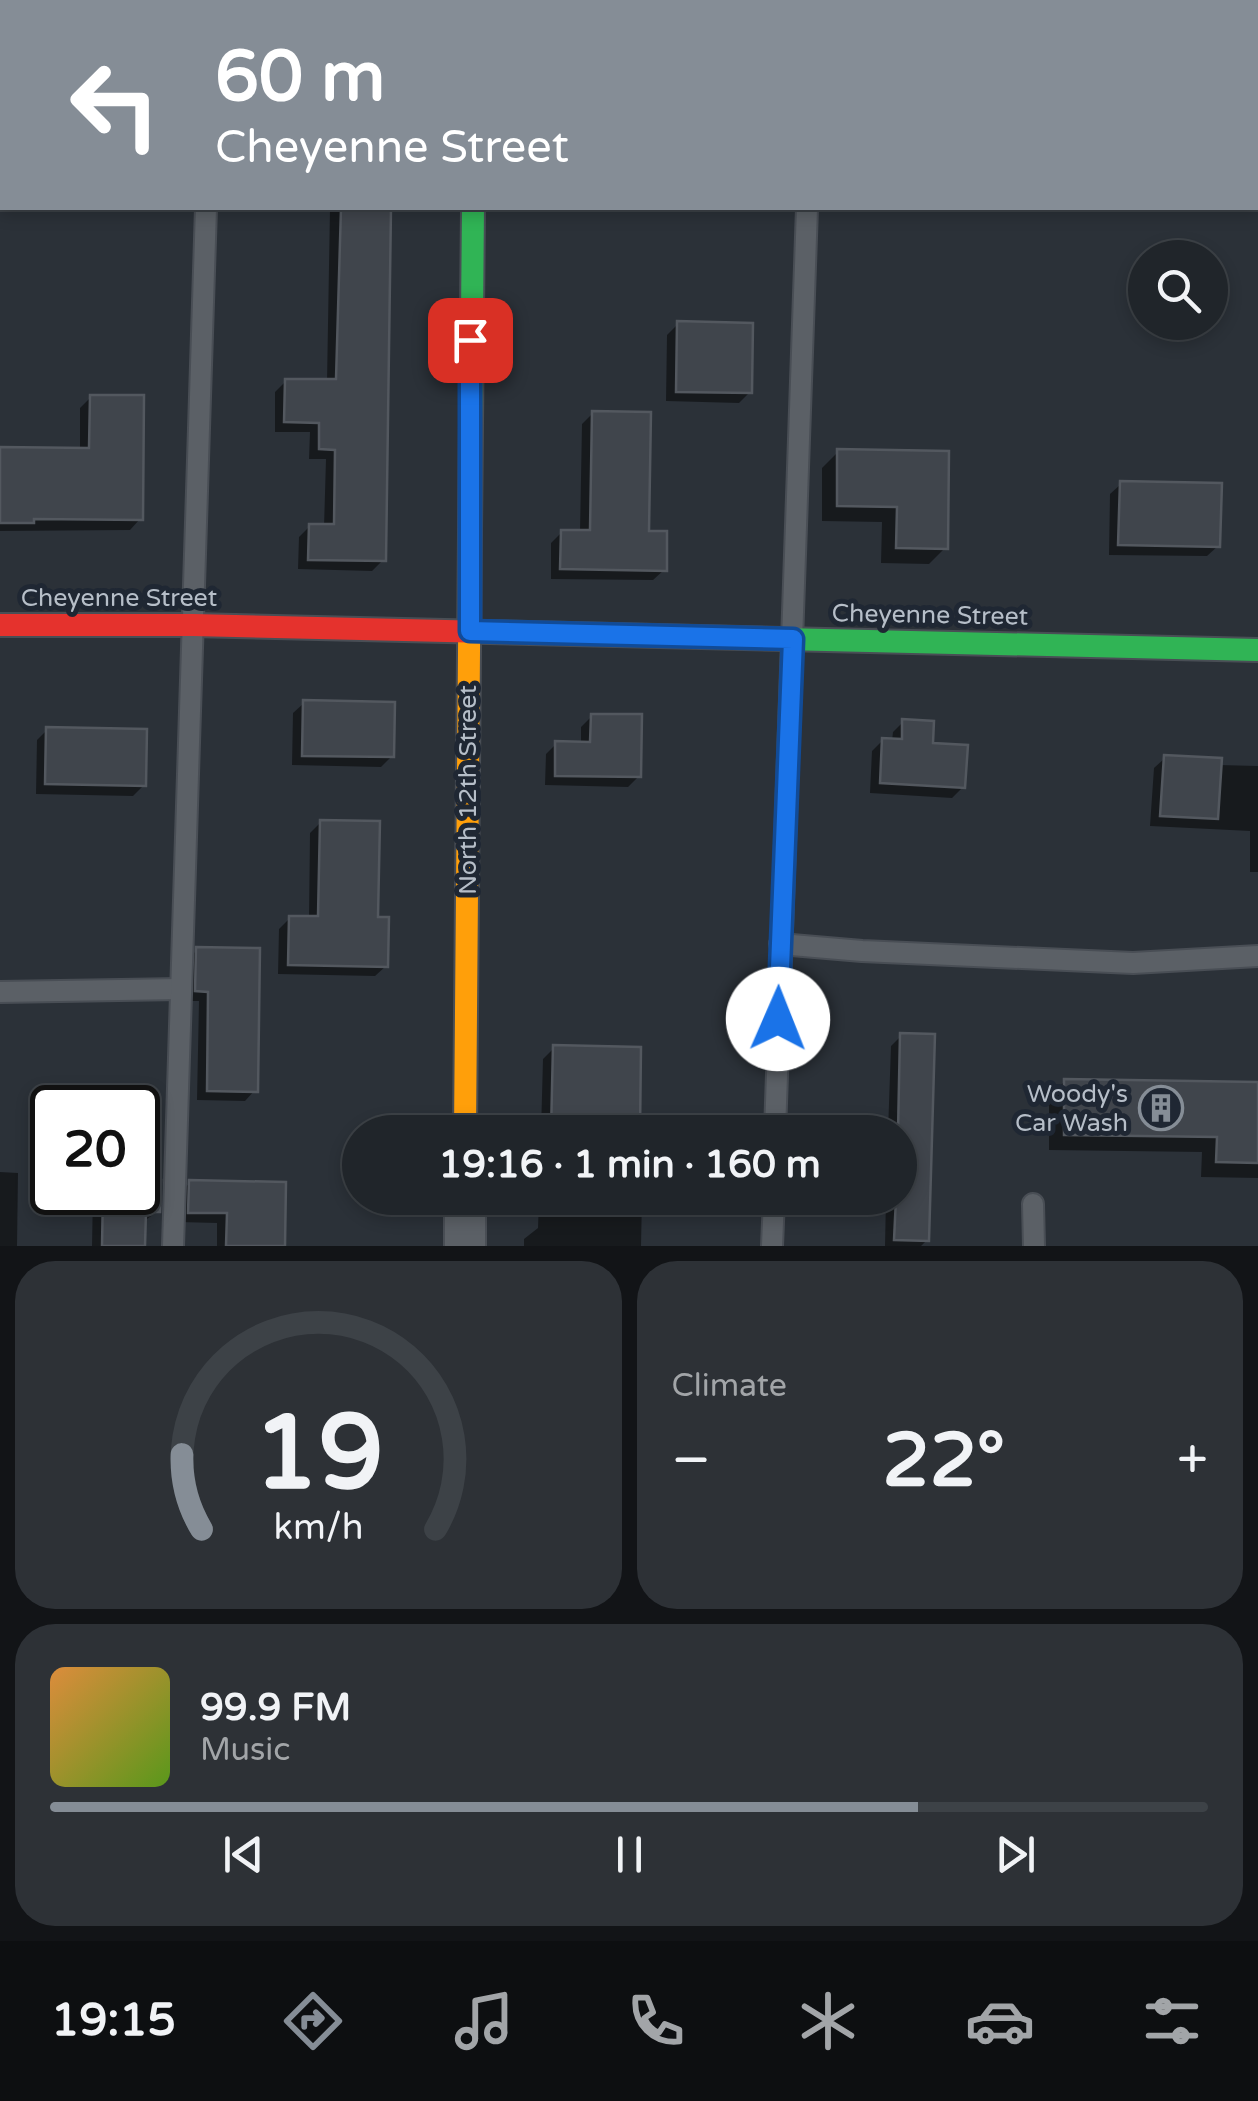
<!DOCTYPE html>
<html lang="en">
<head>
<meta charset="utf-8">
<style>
  body { margin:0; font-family:"Varela Round",sans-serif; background:#2d3136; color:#f1f3f6; height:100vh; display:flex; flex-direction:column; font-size:38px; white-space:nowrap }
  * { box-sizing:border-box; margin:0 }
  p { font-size:32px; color:#a2a5a8 }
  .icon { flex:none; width:55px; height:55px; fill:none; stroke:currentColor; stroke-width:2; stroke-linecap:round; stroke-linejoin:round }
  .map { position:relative; height:1246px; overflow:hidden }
  .details { display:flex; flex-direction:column; gap:15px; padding:15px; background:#121417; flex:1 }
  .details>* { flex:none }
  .hud { position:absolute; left:0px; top:0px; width:1260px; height:210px; box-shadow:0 5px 15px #0003,0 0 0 2px #3d4247; background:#858d96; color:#fff; overflow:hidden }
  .buttons { position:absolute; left:1128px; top:240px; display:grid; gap:20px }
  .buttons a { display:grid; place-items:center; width:100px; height:100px; border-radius:50%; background:#20252a; box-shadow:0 5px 15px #0003,0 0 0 2px #3d4247; font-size:50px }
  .speed { position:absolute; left:30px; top:1085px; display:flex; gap:20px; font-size:50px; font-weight:700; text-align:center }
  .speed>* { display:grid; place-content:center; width:130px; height:130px; border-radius:50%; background:#20252a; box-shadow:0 5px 15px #0003,0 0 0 2px #3d4247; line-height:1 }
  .speed .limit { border:5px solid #111; border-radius:15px; background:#fff; color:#111 }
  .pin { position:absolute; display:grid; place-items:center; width:85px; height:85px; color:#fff; margin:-42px; border-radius:20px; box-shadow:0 5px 15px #0006 }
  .me { position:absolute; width:110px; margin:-55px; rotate:1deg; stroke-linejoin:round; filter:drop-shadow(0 0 8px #0008) }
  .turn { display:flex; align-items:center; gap:35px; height:210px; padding:0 50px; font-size:45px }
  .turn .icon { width:130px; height:130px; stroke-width:2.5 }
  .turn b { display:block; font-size:70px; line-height:85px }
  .big { font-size:75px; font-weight:700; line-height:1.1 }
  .details .widget { flex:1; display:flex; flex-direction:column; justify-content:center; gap:15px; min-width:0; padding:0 35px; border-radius:40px; background:#2d3136 }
  .details .dial { align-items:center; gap:0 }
  .dial svg { height:260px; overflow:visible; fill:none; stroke:#3d4247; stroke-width:7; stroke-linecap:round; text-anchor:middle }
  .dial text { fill:#f1f3f6; stroke:none }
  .song { display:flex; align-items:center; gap:30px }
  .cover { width:120px; height:120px; border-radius:15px; background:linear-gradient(135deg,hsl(30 70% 55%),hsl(90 70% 35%)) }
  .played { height:10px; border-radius:5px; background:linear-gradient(90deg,#858d96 75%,#3d4247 75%) }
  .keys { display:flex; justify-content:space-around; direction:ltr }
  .heat { display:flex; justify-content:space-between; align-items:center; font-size:55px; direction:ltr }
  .details .tiles { flex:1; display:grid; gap:15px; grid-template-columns:1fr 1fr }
  .widget:last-child { grid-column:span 2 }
  .trip { position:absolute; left:342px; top:1115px; width:575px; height:100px; border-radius:50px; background:#20252a; box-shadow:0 5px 15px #0003,0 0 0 2px #3d4247; font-weight:700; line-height:100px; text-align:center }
  .tabs { display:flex; height:160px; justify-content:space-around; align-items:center; background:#0d0f11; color:#a2a5a8 }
  .tabs .icon { width:70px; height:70px }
  .tabs .selected { color:#858d96 }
  .tabs b { font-size:45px; color:#f1f3f6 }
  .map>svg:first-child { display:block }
  .shadow { fill:#0007 }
  .building { fill:#40454c; stroke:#53585f; stroke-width:2.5 }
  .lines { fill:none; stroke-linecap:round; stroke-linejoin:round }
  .lane-casing { stroke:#494e55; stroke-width:24 }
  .street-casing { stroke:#494e55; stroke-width:44 }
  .fast-casing { stroke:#494e55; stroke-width:26 }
  .slow-casing { stroke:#494e55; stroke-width:26 }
  .jam-casing { stroke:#494e55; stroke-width:26 }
  .lane { stroke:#5b6066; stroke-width:20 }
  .street { stroke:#5b6066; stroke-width:40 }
  .fast { stroke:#30b455; stroke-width:22 }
  .slow { stroke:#ff9f0a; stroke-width:22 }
  .jam { stroke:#e5322d; stroke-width:22 }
  .route-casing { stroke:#114b97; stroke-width:25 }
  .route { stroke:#1a73e8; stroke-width:18 }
  .labels { text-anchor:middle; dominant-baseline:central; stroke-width:10; stroke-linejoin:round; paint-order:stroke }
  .street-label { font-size:25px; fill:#b6bec8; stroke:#1f2733 }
  .poi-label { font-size:25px; fill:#b6bec8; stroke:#1f2733; text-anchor:end }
</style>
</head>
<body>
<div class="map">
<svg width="1258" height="1246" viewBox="0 0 1258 1246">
  <rect width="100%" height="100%" fill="#2b3138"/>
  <!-- shadow -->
  <g class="shadow">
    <rect x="0" y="111" width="2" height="92"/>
    <polygon points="330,208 389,208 383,560 372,571 298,569 299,537 310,526 324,527 326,459 309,459 310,432 275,432 275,392 286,381 327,382"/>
    <polygon points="678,324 750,392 739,403 666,401 667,335"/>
    <polygon points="91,397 140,519 130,530 0,531 0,449 80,451 80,408"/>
    <polygon points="593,413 664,570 653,580 551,579 551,543 562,532 580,532 582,424"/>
    <polygon points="838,452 945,548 929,564 881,563 882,522 822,521 822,468"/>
    <polygon points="1121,484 1218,546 1207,556 1109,555 1110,494"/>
    <polygon points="304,703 392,756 381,767 292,765 293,713"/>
    <polygon points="592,716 639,776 628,787 545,785 546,754 556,744 581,744 581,727"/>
    <polygon points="903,722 931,745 963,787 952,798 870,793 872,751 883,740 892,741 893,732"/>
    <polygon points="47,730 144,785 133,796 36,794 37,740"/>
    <polygon points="1165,758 1219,765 1258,766 1258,872 1250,872 1250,831 1150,826 1154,768"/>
    <polygon points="321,822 376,920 386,966 375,976 278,974 279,929 290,918 309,918 310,833"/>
    <polygon points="197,950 255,1090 245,1101 197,1100 199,1001 185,1001 187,960"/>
    <polygon points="901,1036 927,1240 921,1246 885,1246 886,1198 900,1198 900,1132 888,1132 891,1046"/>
    <polygon points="554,1048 637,1122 673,1123 673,1132 541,1132 543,1059"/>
    <polygon points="1065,1081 1258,1084 1258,1178 1201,1177 1202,1152 1049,1150 1049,1097"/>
    <polygon points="138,1171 144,1171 144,1182 158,1211 143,1222 143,1246 92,1246 93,1192 138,1192"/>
    <polygon points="0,1172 18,1173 17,1246 0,1246"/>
    <polygon points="190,1183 282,1246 217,1246 217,1223 178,1222 179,1193"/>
    <polygon points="539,1198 642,1198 641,1246 524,1246 524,1239 538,1228"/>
  </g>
  <!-- building -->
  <g class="building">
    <polygon points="341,208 391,208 386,561 308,560 309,524 334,524 335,450 319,449 319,423 284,422 285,379 336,379"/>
    <polygon points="677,321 753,323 752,393 676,392"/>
    <polygon points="90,395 144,395 143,520 34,519 34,523 0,523 0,447 89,448"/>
    <polygon points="592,411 651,412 649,531 667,531 667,571 560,569 561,530 590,530"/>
    <polygon points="837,449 949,451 948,549 896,548 897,507 837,506"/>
    <polygon points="1120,481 1222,483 1220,547 1118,545"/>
    <polygon points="303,700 395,702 394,757 302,756"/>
    <polygon points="591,714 642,714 641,777 555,776 555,741 590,742"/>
    <polygon points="902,719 934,721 933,743 968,745 965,788 880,783 882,738 902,739"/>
    <polygon points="46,727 147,729 146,786 45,784"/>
    <polygon points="1164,755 1222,758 1218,819 1160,816"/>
    <polygon points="320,820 380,821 378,917 389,917 388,967 288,965 289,916 318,916"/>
    <polygon points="196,947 260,948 258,1092 207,1091 208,992 195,991"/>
    <polygon points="900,1033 935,1034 929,1241 894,1240 896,1198 900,1198 898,1132"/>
    <polygon points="553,1045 641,1047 640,1132 551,1132"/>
    <polygon points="1064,1079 1258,1082 1258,1163 1216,1162 1217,1137 1064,1135"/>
    <polygon points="138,1179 161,1180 160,1212 146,1212 145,1246 102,1246 103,1192 138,1192"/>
    <polygon points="189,1180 286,1182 285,1246 226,1246 227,1213 188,1213"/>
  </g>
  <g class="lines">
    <defs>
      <g id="lane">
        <polyline points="210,2 210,0"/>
        <polyline points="814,2 814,0"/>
        <polyline points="780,944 862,951 1133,963 1258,956"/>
        <polyline points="0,992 180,989"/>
        <polyline points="775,1132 807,208"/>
        <polyline points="1033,1204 1034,1246"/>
        <polyline points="173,1246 206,208"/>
        <polyline points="772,1246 774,1198"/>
      </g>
      <g id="street">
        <polyline points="477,2 477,0"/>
        <polyline points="0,9 2,9"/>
        <polyline points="465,1246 465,1198"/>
      </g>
      <g id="fast">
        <polyline points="470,532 473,208"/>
        <polyline points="616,635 1258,650"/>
      </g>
      <polyline id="slow" points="465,1132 470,532"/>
      <polyline id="jam" points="0,625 193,625 616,635"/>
    </defs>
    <!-- lane casing -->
    <use href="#lane" class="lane-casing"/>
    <!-- street casing -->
    <use href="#street" class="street-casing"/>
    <!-- fast casing -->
    <use href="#fast" class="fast-casing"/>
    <!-- slow casing -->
    <use href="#slow" class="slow-casing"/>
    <!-- jam casing -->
    <use href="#jam" class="jam-casing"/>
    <!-- lane -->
    <use href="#lane" class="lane"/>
    <!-- street -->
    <use href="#street" class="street"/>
    <!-- fast -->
    <use href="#fast" class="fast"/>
    <!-- slow -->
    <use href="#slow" class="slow"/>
    <!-- jam -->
    <use href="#jam" class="jam"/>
  </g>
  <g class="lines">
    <defs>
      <polyline id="route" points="470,340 470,631 793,639 778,1019"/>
    </defs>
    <!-- route casing -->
    <use href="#route" class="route-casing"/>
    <!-- route -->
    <use href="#route" class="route"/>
  </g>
  <!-- icons -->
  <defs>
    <symbol id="building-ring" viewBox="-11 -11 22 22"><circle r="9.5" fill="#1f2733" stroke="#858d96" stroke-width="1.5"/><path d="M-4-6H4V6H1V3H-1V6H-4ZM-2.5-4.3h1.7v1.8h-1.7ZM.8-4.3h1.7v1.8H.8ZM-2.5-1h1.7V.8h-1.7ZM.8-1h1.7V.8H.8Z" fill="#858d96"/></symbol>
  </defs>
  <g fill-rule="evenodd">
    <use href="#building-ring" x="1136" y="1083" width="50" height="50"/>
  </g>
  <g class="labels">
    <!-- street labels -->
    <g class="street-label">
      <text x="119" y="598">Cheyenne Street</text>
      <text transform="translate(930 615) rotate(1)">Cheyenne Street</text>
      <text transform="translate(468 790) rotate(-90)">North 12th Street</text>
    </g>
    <!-- poi labels -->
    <g class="poi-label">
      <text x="1128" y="1094">Woody's<tspan x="1128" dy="29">Car Wash</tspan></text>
    </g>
  </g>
</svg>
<div class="buttons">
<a><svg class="icon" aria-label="search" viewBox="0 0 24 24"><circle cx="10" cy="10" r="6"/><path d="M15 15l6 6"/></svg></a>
</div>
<div class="speed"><div class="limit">20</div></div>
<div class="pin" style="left:470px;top:340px;background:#d93025"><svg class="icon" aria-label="arrive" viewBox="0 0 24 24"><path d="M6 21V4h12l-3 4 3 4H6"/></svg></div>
<svg class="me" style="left:778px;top:1019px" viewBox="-20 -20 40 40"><circle r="19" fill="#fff"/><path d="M0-13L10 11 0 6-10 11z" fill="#1a73e8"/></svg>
<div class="trip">19:16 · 1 min · 160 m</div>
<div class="hud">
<div class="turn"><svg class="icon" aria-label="left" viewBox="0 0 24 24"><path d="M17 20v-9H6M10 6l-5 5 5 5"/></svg><div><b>60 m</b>Cheyenne Street</div></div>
</div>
</div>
<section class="details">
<div class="tiles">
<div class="widget dial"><svg viewBox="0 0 100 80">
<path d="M14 69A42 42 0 1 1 86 69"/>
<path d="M14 69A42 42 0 0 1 8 46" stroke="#858d96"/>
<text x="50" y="56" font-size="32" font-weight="700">19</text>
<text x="50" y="72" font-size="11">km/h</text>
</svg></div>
<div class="widget"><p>Climate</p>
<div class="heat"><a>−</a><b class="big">22°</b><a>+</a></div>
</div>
<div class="widget">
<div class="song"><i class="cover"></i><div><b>99.9 FM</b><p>Music</p></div></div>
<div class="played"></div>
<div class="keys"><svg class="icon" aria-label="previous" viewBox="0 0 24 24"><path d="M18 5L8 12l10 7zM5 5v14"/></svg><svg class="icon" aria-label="pause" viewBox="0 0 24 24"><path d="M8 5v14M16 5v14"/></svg><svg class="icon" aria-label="next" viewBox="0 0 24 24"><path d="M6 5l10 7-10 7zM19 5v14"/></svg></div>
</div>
</div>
</section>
<nav class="tabs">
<b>19:15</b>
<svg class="icon selected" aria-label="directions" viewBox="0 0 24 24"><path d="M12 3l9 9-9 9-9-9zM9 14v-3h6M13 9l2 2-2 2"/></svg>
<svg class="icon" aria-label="music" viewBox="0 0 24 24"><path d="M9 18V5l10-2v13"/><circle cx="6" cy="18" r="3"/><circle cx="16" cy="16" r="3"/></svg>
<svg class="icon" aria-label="phone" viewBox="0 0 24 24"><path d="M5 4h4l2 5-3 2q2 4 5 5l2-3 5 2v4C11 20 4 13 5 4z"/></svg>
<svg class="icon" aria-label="climate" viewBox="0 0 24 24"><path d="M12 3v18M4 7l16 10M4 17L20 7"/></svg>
<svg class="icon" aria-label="car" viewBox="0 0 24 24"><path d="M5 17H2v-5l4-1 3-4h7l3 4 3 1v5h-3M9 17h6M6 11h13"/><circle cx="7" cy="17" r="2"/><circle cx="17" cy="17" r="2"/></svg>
<svg class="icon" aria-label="filters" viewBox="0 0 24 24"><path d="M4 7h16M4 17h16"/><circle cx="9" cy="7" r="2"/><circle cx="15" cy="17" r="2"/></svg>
</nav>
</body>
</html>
